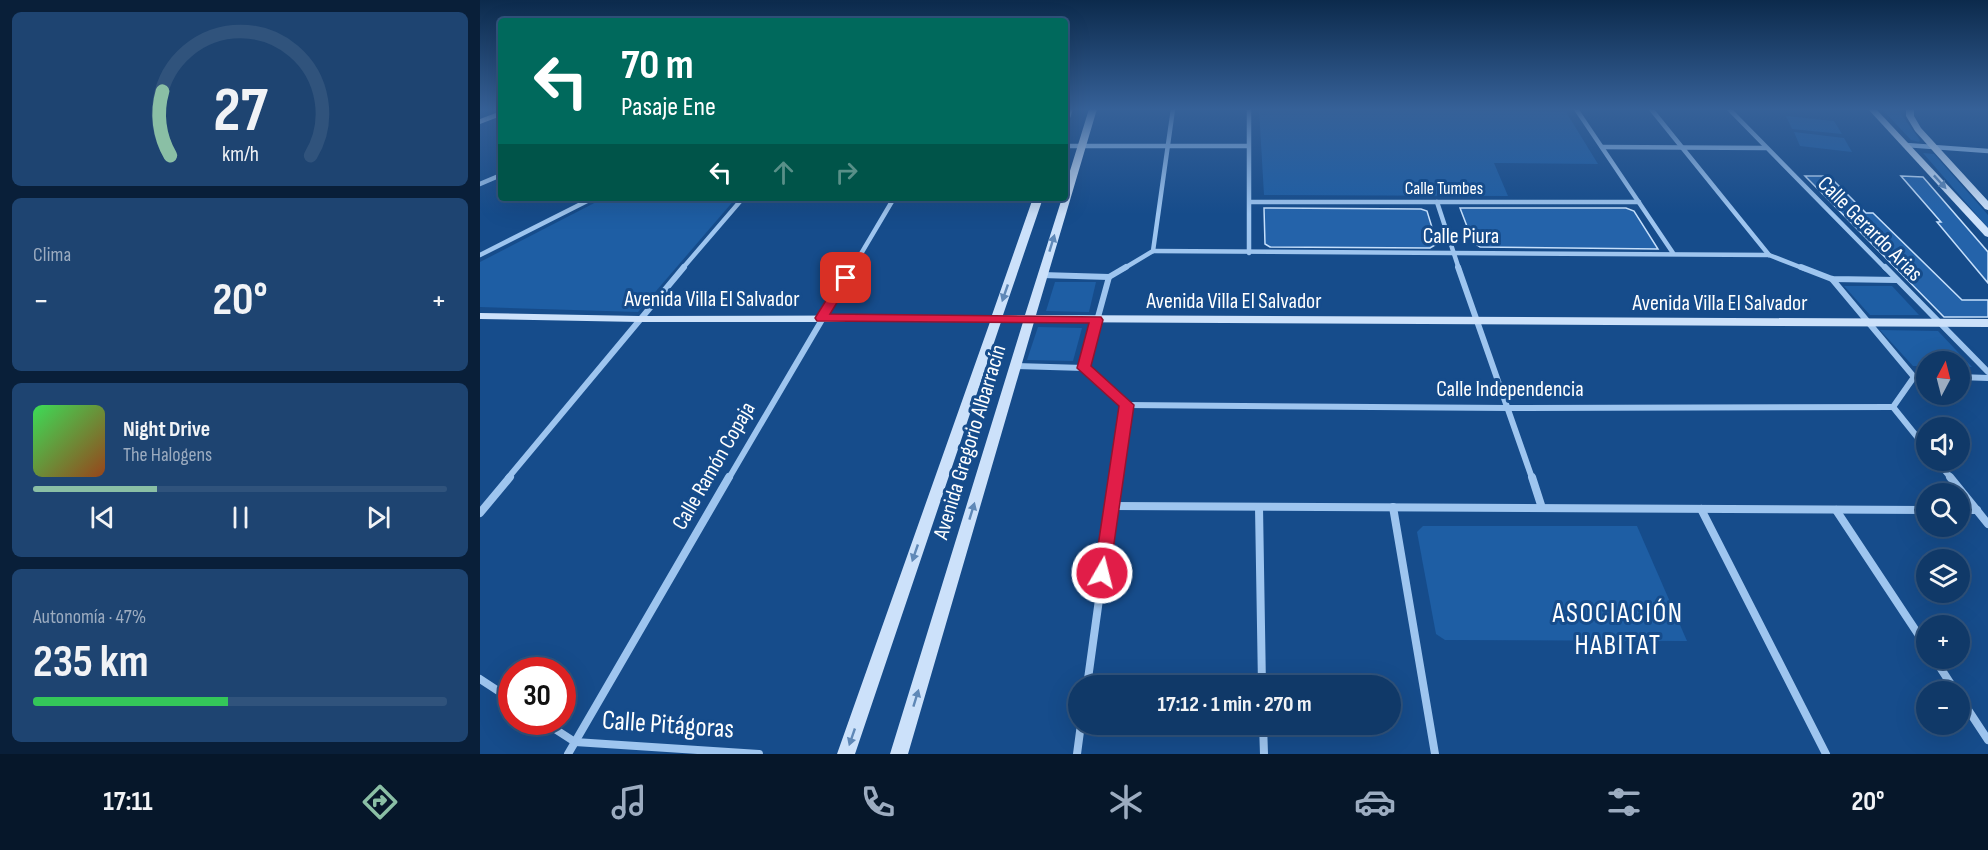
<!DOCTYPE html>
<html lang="es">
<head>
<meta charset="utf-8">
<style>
  body { margin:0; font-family:"Sofia Sans Condensed",sans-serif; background:#1e4471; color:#f1f3f6; height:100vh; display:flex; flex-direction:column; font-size:22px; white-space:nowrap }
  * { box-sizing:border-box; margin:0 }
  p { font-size:20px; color:#9cacc0 }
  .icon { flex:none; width:33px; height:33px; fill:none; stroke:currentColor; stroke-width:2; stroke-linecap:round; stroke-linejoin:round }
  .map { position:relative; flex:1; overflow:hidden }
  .drawer { display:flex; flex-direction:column; gap:12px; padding:12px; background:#091f39; width:480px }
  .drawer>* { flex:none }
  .banner { position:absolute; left:18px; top:18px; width:570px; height:183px; border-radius:6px; box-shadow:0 6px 24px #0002,0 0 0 2px #30537c; background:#00695c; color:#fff; overflow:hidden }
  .needle { width:39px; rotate:7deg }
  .tools { position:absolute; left:1436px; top:351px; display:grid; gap:12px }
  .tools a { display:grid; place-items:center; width:54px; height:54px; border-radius:50%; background:#103968; box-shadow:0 6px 24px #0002,0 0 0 2px #30537c; font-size:30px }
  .speed { position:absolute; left:18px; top:657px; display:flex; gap:12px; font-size:30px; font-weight:700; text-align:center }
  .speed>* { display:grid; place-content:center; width:78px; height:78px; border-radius:50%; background:#103968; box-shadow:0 6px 24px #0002,0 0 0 2px #30537c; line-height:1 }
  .speed .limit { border:9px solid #d22; background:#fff; color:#111 }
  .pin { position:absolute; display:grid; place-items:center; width:51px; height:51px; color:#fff; margin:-26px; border-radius:12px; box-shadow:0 3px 9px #0006 }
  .me { position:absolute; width:66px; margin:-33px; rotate:8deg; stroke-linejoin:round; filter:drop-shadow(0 0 4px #0008) }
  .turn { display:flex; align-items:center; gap:21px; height:126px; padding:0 24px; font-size:27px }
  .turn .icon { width:78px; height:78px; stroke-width:2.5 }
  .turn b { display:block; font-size:42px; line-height:51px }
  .lanes { display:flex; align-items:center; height:57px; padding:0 24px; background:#0003; justify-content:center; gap:30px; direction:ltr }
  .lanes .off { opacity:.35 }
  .big { font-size:45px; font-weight:700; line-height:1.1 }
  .drawer .widget { flex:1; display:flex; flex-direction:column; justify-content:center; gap:9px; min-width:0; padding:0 21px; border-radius:9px; background:#1e4471 }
  .drawer .dial { align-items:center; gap:0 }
  .dial svg { height:156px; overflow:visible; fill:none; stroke:#30537c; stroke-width:7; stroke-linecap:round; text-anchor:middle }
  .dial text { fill:#f1f3f6; stroke:none }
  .song { display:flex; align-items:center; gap:18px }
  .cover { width:72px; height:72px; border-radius:9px; background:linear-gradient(135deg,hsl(130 70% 55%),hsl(20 70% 35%)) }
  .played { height:6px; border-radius:3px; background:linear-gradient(90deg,#8abfa5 30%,#30537c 30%) }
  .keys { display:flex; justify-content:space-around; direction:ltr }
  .heat { display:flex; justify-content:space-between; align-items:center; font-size:33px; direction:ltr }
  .charge { height:9px; border-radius:4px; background:linear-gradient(90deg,#34c759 47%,#30537c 0) }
  .trip { position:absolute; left:588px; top:675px; width:333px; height:60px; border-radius:30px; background:#103968; box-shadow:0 6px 24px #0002,0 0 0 2px #30537c; font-weight:700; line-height:60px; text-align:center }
  .tab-bar { display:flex; height:96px; justify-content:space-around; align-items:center; background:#06172a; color:#9cacc0 }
  .tab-bar .icon { width:42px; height:42px }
  .tab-bar .current { color:#8abfa5 }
  .tab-bar b { font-size:27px; color:#f1f3f6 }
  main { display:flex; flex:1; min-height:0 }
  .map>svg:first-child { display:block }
  .green { fill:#1e5ea4 }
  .building { fill:#2463aa; stroke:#c5dffb; stroke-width:1.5 }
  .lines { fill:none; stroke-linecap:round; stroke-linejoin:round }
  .street-far2 { stroke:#9ec5ef; stroke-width:4.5 }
  .street-far1 { stroke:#9ec5ef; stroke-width:6 }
  .street { stroke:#9ec5ef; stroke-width:8 }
  .secondary { fill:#cce1fa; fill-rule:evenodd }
  .oneway { fill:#5f88b7 }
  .route { fill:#e11d48; stroke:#92132f; stroke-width:1.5 }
  .labels { text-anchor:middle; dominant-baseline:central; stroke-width:6; stroke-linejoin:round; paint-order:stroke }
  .far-street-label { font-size:18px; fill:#fff; stroke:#164c8b }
  .street-label { font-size:22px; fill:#fff; stroke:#164c8b }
  .near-street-label { font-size:27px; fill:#fff; stroke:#164c8b }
  .near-neighbourhood-label { font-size:28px; letter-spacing:1.5px; fill:#fff; stroke:#164c8b }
</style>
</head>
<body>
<main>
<section class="drawer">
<div class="widget dial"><svg viewBox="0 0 100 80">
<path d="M14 69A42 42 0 1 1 86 69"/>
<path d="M14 69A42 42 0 0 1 10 36" stroke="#8abfa5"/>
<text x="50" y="56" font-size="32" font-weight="700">27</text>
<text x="50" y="72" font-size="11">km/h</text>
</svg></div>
<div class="widget"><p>Clima</p>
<div class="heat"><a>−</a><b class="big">20°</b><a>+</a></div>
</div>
<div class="widget">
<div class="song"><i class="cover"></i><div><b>Night Drive</b><p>The Halogens</p></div></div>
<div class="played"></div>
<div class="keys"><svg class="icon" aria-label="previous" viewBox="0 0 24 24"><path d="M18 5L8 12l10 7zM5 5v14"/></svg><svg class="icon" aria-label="pause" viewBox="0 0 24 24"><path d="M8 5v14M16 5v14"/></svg><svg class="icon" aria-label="next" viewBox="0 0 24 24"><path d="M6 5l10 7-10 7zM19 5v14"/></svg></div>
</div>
<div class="widget"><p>Autonomía · 47%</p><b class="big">235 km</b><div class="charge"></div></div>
</section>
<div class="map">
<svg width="1508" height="754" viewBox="0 0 1508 754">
  <rect width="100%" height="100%" fill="#164c8b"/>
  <!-- green -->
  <g class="green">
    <polygon points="779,109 1086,112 1118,164 1014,163 1028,196 784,195"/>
    <polygon points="1402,109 1420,109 1421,114 1440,140 1439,142 1431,140"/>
    <polygon points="1306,116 1354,121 1362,134 1312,129"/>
    <polygon points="1314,132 1364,138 1372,152 1320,146"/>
    <polygon points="1443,153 1454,154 1508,215 1508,228"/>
    <polygon points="124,198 256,198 158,312 0,307 0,262"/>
    <polygon points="575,282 616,282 609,312 566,311"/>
    <polygon points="1364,286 1412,286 1439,315 1390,315"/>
    <polygon points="558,327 602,328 593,361 547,360"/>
    <polygon points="1400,330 1458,331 1492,367 1479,367 1479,362 1446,362 1446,366 1433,366"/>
    <polygon points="943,526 1157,526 1207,641 965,640 956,634 937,532"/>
  </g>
  <!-- building -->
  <g class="building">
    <polygon points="1325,176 1349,176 1386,213 1393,213 1482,300 1508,300 1508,317 1464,317"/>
    <polygon points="1421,176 1443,177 1508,252 1508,283 1457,222 1461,222"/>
    <polygon points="784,208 941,209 947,211 957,244 950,248 790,247 785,244"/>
    <polygon points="980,208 1146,208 1154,211 1178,249 1000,247 993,242"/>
  </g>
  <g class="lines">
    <!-- street-far2 -->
    <g class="street-far2">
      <polyline points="769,109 769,253"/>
      <polyline points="1096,109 1193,253"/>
      <polyline points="1171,109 1289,255"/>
      <polyline points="1249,109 1406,269"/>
      <polyline points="1426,145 1508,151"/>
      <polyline points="585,146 767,146"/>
      <polyline points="1122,147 1286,148"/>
      <polyline points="0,184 21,175"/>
      <polyline points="770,202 1159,202"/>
      <polyline points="957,202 979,269"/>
      <polyline points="673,251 1289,255 1325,269"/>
      <polyline points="673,251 693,109"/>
      <polyline points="0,255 113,198"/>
      <polyline points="202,269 263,198"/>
      <polyline points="372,269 414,198"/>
      <polyline points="643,269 673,251"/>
    </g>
    <!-- street-far1 -->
    <g class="street-far1">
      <polyline points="978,267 1052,478"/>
      <polyline points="1321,267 1352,279 1417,280"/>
      <polyline points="1405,267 1508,372"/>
      <polyline points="562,275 629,277 646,267"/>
      <polyline points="1352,279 1434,377"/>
      <polyline points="535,366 604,368 646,405"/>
      <polyline points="604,368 629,277"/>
      <polyline points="1434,377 1446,377"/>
      <polyline points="1479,377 1508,378"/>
      <polyline points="646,405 1029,408 1413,407"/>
      <polyline points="1413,407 1446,448"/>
      <polyline points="1413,407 1434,377"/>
      <polyline points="1456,460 1471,478"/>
      <polyline points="28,478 204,267"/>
      <polyline points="249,478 373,267"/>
      <polyline points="636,478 646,405"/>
    </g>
    <!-- street -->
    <g class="street">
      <polyline points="1052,477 1062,508"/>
      <polyline points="1470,477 1508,524"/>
      <polyline points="632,506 1446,510"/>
      <polyline points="779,507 782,686"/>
      <polyline points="913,507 955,754"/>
      <polyline points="1221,509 1346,754"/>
      <polyline points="1356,510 1446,646"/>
      <polyline points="1479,510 1497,510"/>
      <polyline points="0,513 30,477"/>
      <polyline points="1454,658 1476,692"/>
      <polyline points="0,679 32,700"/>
      <polyline points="607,686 636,477"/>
      <polyline points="1479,696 1508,740"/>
      <polyline points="64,722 95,742 279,754"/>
      <polyline points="783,724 784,754"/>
      <polyline points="88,754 249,477"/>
      <polyline points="597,754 601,724"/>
    </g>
    <!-- secondary -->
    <g class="secondary">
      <polygon points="585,109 593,109 589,121 585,123"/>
      <polygon points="609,109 617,109 556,315 1508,319 1508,327 554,322 428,754 410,754 543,322 521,322 375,754 357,754 510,322 159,322 0,319 0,313 159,316 512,315 553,198 563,198 523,315 545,315 582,198 585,198 585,187"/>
      <polygon points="1388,109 1396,109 1508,228 1508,237 1505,236"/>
      <polygon points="1426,109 1434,109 1434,116 1441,128 1508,201 1508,210 1505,209 1435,131 1426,116"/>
      <polygon points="21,111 21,116 0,124 0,119"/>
    </g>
  </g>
  <!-- one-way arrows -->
  <defs><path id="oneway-solid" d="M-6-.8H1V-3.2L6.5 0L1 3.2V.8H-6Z" transform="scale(1.5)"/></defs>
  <g class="oneway">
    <use href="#oneway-solid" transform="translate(1460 182) rotate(47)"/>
    <use href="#oneway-solid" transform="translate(572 243) rotate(-73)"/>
    <use href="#oneway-solid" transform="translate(525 293) rotate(109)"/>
    <use href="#oneway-solid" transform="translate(492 511) rotate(-73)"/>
    <use href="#oneway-solid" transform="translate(435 553) rotate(109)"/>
    <use href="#oneway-solid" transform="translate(436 698) rotate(-73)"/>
    <use href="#oneway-solid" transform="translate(372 737) rotate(109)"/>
  </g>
  <!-- sky -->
  <linearGradient id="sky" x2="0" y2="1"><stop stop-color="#0c2a4c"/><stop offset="0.51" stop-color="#366198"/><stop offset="1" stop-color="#366198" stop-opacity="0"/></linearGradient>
  <rect width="1508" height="214" fill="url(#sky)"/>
  <!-- route -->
  <polygon class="route" points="366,275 372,278 350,314 621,317 623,320 611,366 654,405 629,578 622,581 616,578 614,573 639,406 597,368 609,323 337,321 335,318 360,278"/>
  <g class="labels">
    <!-- far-street labels -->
    <g class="far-street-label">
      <text x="964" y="188">Calle Tumbes</text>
    </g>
    <!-- street labels -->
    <g class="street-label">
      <text transform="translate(1390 229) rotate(45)">Calle Gerardo Arias</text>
      <text x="981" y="236">Calle Piura</text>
      <text x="232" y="299">Avenida Villa El Salvador</text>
      <text x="754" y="301">Avenida Villa El Salvador</text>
      <text x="1240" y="303">Avenida Villa El Salvador</text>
      <text x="1030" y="389">Calle Independencia</text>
      <text transform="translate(490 442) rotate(-73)">Avenida Gregorio Albarracín</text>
      <text transform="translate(234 466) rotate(-60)">Calle Ramón Copaja</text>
    </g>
    <!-- near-street labels -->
    <g class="near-street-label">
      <text transform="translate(188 725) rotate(4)">Calle Pitágoras</text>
    </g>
    <!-- near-neighbourhood labels -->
    <g class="near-neighbourhood-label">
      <text x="1138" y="613">ASOCIACIÓN<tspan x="1138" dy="32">HABITAT</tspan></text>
    </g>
  </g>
</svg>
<div class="tools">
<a><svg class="needle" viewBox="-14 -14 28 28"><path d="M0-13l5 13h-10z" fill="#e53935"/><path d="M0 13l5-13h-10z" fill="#9cacc0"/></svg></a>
<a><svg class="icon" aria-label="sound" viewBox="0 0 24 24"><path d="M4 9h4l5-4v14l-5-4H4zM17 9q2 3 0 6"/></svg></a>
<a><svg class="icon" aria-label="search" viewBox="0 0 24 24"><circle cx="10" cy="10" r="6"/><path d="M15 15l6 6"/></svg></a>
<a><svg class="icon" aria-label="layers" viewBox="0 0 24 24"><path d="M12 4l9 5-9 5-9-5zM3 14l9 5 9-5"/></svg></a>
<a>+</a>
<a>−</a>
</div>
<div class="speed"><div class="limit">30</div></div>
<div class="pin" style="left:366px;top:278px;background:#d93025"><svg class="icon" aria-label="arrive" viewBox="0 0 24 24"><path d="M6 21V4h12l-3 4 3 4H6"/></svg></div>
<svg class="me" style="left:622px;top:573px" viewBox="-20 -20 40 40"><circle r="17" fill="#e11d48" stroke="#fff" stroke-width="3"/><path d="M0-11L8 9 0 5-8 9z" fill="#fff"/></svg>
<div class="trip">17:12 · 1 min · 270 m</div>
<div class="banner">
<div class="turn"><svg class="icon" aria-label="left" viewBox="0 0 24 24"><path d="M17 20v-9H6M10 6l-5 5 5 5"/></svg><div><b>70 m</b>Pasaje Ene</div></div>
<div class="lanes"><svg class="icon" aria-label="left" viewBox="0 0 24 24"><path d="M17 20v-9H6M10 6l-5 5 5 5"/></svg><svg class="icon off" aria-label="ahead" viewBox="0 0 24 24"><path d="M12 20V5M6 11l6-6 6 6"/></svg><svg class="icon off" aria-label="right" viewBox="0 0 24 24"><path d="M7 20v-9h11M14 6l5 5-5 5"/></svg></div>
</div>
</div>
</main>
<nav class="tab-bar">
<b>17:11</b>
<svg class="icon current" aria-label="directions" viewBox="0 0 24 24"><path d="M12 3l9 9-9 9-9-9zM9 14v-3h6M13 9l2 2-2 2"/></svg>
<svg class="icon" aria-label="music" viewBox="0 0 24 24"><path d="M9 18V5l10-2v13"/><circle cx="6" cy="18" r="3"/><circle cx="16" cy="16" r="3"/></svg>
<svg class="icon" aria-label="phone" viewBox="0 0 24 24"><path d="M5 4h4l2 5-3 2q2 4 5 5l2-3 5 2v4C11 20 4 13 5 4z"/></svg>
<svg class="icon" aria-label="climate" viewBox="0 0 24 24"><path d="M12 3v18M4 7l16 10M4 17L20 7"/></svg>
<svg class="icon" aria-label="car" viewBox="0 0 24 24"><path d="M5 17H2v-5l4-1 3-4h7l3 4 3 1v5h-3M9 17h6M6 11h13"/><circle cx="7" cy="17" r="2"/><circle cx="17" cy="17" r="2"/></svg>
<svg class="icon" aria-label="filters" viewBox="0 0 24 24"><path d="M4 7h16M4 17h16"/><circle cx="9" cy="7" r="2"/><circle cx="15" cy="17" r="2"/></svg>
<b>20°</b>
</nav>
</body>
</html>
